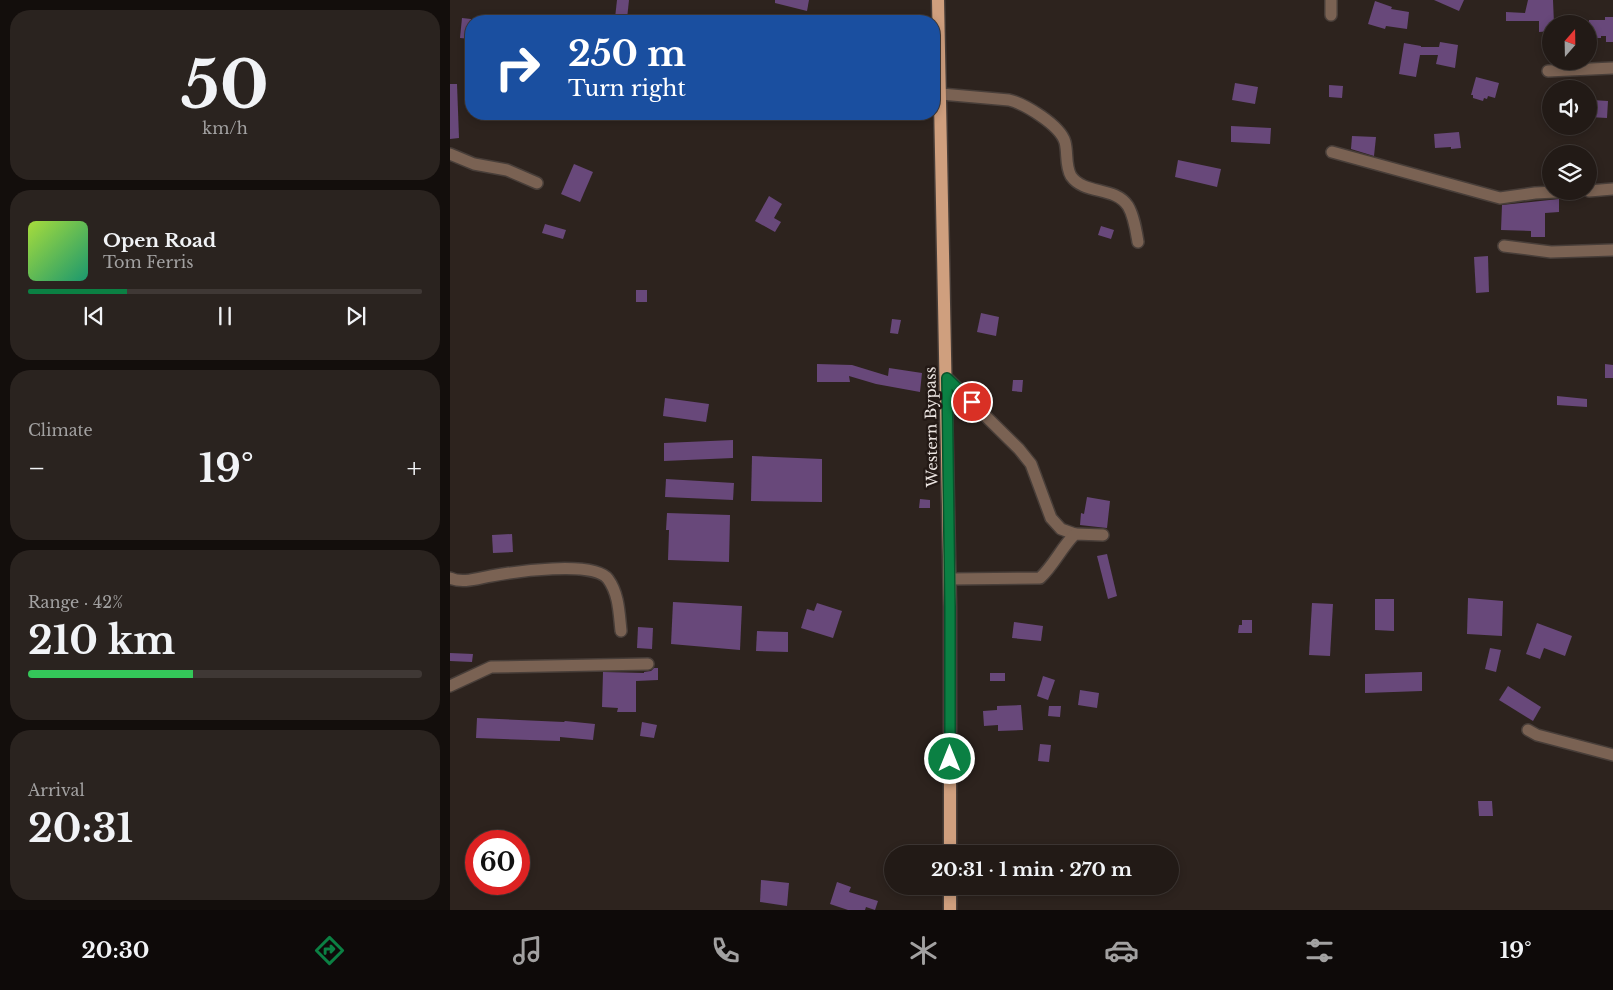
<!DOCTYPE html>
<html lang="en">
<head>
<meta charset="utf-8">
<style>
  body { margin:0; font-family:"Libre Baskerville",serif; background:#2a231f; color:#f1f3f6; height:100vh; display:flex; flex-direction:column; font-size:19px; white-space:nowrap }
  * { box-sizing:border-box; margin:0 }
  p { font-size:16px; color:#a2a1a1 }
  .icon { flex:none; width:28px; height:28px; fill:none; stroke:currentColor; stroke-width:2; stroke-linecap:round; stroke-linejoin:round }
  .map { position:relative; flex:1; overflow:hidden }
  .details { display:flex; flex-direction:column; gap:10px; padding:10px; background:#130e0c; width:450px }
  .details>* { flex:none }
  .guide { position:absolute; left:15px; top:15px; width:475px; height:105px; border-radius:20px; box-shadow:0 2px 8px #0003,0 0 0 1px #3f3835; background:#1a4fa0; color:#fff; overflow:hidden }
  .needle { width:32px; rotate:20deg }
  .fabs { position:absolute; left:1092px; top:15px; display:grid; gap:10px }
  .fabs a { display:grid; place-items:center; width:55px; height:55px; border-radius:50%; background:#221a16; box-shadow:0 2px 8px #0003,0 0 0 1px #3f3835; font-size:25px }
  .speed { position:absolute; left:15px; top:830px; display:flex; gap:10px; font-size:25px; font-weight:700; text-align:center }
  .speed>* { display:grid; place-content:center; width:65px; height:65px; border-radius:50%; background:#221a16; box-shadow:0 2px 8px #0003,0 0 0 1px #3f3835; line-height:1 }
  .speed .limit { border:8px solid #d22; background:#fff; color:#111 }
  .pin { position:absolute; display:grid; place-items:center; width:42px; height:42px; color:#fff; margin:-21px; border:2px solid #fff; border-radius:50%; box-shadow:0 1px 5px #0007 }
  .me { position:absolute; width:55px; margin:-28px; rotate:0deg; stroke-linejoin:round; filter:drop-shadow(0 0 4px #0008) }
  .turn { display:flex; align-items:center; gap:18px; height:105px; padding:0 20px; font-size:22px }
  .turn .icon { width:65px; height:65px; stroke-width:2.5 }
  .turn b { display:block; font-size:35px; line-height:42px }
  .big { font-size:38px; font-weight:800; line-height:1.1 }
  .details .tile { flex:1; display:flex; flex-direction:column; justify-content:center; gap:8px; min-width:0; padding:0 18px; border-radius:20px; background:#2a231f }
  .details .dial { align-items:center; gap:0 }
  .dial b { font-size:65px; line-height:1 }
  .song { display:flex; align-items:center; gap:15px }
  .cover { width:60px; height:60px; border-radius:8px; background:linear-gradient(135deg,hsl(80 70% 55%),hsl(160 70% 35%)) }
  .played { height:5px; border-radius:2px; background:linear-gradient(90deg,#0b8043 25%,#3f3835 25%) }
  .keys { display:flex; justify-content:space-around; direction:ltr }
  .heat { display:flex; justify-content:space-between; align-items:center; font-size:28px; direction:ltr }
  .charge { height:8px; border-radius:4px; background:linear-gradient(90deg,#34c759 42%,#3f3835 0) }
  .trip { position:absolute; left:434px; top:845px; width:295px; height:50px; border-radius:25px; background:#221a16; box-shadow:0 2px 8px #0003,0 0 0 1px #3f3835; font-weight:800; line-height:50px; text-align:center }
  .tab-bar { display:flex; height:80px; justify-content:space-around; align-items:center; background:#0e0a09; color:#a2a1a1 }
  .tab-bar .icon { width:35px; height:35px }
  .tab-bar .current { color:#0b8043 }
  .tab-bar b { font-size:22px; color:#f1f3f6 }
  main { display:flex; flex:1; min-height:0 }
  .map>svg:first-child { display:block }
  .building { fill:#68487a }
  .lines { fill:none; stroke-linecap:round; stroke-linejoin:round }
  .minor-casing { stroke:#483e39; stroke-width:14 }
  .major-casing { stroke:#483e39; stroke-width:15 }
  .minor { stroke:#7a6253; stroke-width:11 }
  .major { stroke:#cf9f7e; stroke-width:12 }
  .route-casing { stroke:#07532c; stroke-width:12 }
  .route { stroke:#0b8043; stroke-width:9 }
  .labels { text-anchor:middle; dominant-baseline:central; stroke-width:5; stroke-linejoin:round; paint-order:stroke }
  .street-label { font-size:15px; fill:#ebe4e1; stroke:#231915 }
</style>
</head>
<body>
<main>
<section class="details">
<div class="tile dial"><b>50</b><p>km/h</p></div>
<div class="tile">
<div class="song"><i class="cover"></i><div><b>Open Road</b><p>Tom Ferris</p></div></div>
<div class="played"></div>
<div class="keys"><svg class="icon" aria-label="previous" viewBox="0 0 24 24"><path d="M18 5L8 12l10 7zM5 5v14"/></svg><svg class="icon" aria-label="pause" viewBox="0 0 24 24"><path d="M8 5v14M16 5v14"/></svg><svg class="icon" aria-label="next" viewBox="0 0 24 24"><path d="M6 5l10 7-10 7zM19 5v14"/></svg></div>
</div>
<div class="tile"><p>Climate</p>
<div class="heat"><a>−</a><b class="big">19°</b><a>+</a></div>
</div>
<div class="tile"><p>Range · 42%</p><b class="big">210 km</b><div class="charge"></div></div>
<div class="tile"><p>Arrival</p><b class="big">20:31</b></div>
</section>
<div class="map">
<svg width="1163" height="910" viewBox="0 0 1163 910">
  <rect width="100%" height="100%" fill="#2d231e"/>
  <!-- building -->
  <g class="building">
    <polygon points="167,0 179,0 177,19 165,18"/>
    <polygon points="325,0 359,0 357,11 325,3"/>
    <polygon points="984,0 1014,0 1009,11"/>
    <polygon points="1078,0 1103,0 1104,24 1101,24 1101,31 1089,32 1089,21 1056,21 1056,12 1075,13"/>
    <polygon points="925,1 942,7 941,9 959,12 957,29 936,26 935,29 918,24"/>
    <polygon points="1155,17 1163,17 1163,42 1156,42 1156,36 1151,36 1151,38 1139,38 1139,20 1155,20"/>
    <polygon points="12,18 21,19 21,39 10,38"/>
    <polygon points="990,42 1008,45 1005,68 986,64 988,55 970,55 966,77 949,74 954,43 971,46 971,47 989,47"/>
    <polygon points="1026,77 1049,83 1045,98 1038,96 1037,99 1034,98 1033,101 1023,98 1023,95 1021,95"/>
    <polygon points="785,83 808,87 805,104 782,100"/>
    <polygon points="0,84 7,84 9,138 0,139"/>
    <polygon points="879,85 893,86 892,98 879,97"/>
    <polygon points="1142,100 1158,101 1157,118 1139,117 1139,102 1142,102"/>
    <polygon points="781,126 821,128 820,144 781,142"/>
    <polygon points="1009,132 1011,148 1001,149 1001,147 985,148 984,134"/>
    <polygon points="902,136 926,137 924,156 901,149"/>
    <polygon points="728,160 771,169 767,187 725,177"/>
    <polygon points="124,164 143,172 130,202 111,194"/>
    <polygon points="319,196 332,204 324,218 331,222 325,232 305,221"/>
    <polygon points="1109,199 1109,212 1095,213 1095,237 1081,237 1081,231 1051,230 1052,205"/>
    <polygon points="95,224 116,230 113,239 92,233"/>
    <polygon points="651,226 664,230 661,239 648,235"/>
    <polygon points="1038,256 1039,292 1026,293 1024,257"/>
    <rect x="186" y="290" width="11" height="12"/>
    <polygon points="531,313 549,317 546,336 527,332"/>
    <polygon points="442,319 451,320 448,334 440,333"/>
    <polygon points="367,364 402,365 438,376 439,368 472,373 470,392 426,384 399,376 400,382 367,382"/>
    <polygon points="1155,364 1163,365 1163,378 1155,378"/>
    <polygon points="563,380 573,380 572,392 562,391"/>
    <polygon points="1107,396 1137,399 1137,407 1107,405"/>
    <polygon points="215,398 259,404 256,422 213,416"/>
    <polygon points="283,440 283,458 214,461 214,443"/>
    <polygon points="302,456 372,459 372,502 301,501"/>
    <polygon points="216,479 284,483 283,500 215,497"/>
    <polygon points="637,497 660,501 657,528 630,525 631,513 634,514"/>
    <polygon points="470,499 480,500 480,508 469,508"/>
    <polygon points="217,513 280,515 279,562 218,560 219,530 216,530"/>
    <polygon points="62,534 63,552 43,553 42,535"/>
    <polygon points="657,554 667,596 658,599 647,556"/>
    <polygon points="1018,598 1053,601 1052,636 1017,634"/>
    <polygon points="925,599 944,599 944,631 925,630"/>
    <polygon points="223,602 292,606 290,650 221,644"/>
    <polygon points="367,603 392,611 383,638 351,628 357,609 364,611"/>
    <polygon points="862,603 883,604 880,656 859,655"/>
    <polygon points="792,620 802,620 802,633 788,633 789,625 792,625"/>
    <polygon points="564,622 593,626 591,641 562,638"/>
    <polygon points="1087,623 1122,636 1115,656 1094,648 1090,659 1076,654"/>
    <polygon points="188,627 203,628 202,649 187,648"/>
    <polygon points="307,631 338,632 338,652 306,651"/>
    <polygon points="1040,648 1051,650 1046,672 1035,669"/>
    <polygon points="0,653 23,654 22,662 0,661"/>
    <polygon points="204,668 208,668 208,680 186,681 186,712 167,712 168,708 152,707 153,672 194,673 194,672 201,671"/>
    <polygon points="972,672 972,691 915,693 915,674"/>
    <rect x="540" y="673" width="15" height="8"/>
    <polygon points="593,676 605,680 598,700 587,696"/>
    <polygon points="1058,686 1091,707 1083,721 1049,700"/>
    <polygon points="630,690 649,693 647,708 628,705"/>
    <polygon points="571,705 573,730 548,731 548,725 534,726 533,711 547,710 547,706"/>
    <polygon points="599,706 611,706 610,717 598,716"/>
    <polygon points="27,718 114,722 115,721 145,724 143,740 110,737 110,741 26,738"/>
    <polygon points="192,722 207,725 204,738 190,736"/>
    <polygon points="590,744 601,745 599,762 588,761"/>
    <polygon points="1028,801 1042,801 1043,816 1029,816"/>
    <polygon points="311,880 339,883 337,906 310,902"/>
    <polygon points="387,882 401,887 399,892 428,901 425,910 416,907 415,910 398,910 380,904"/>
  </g>
  <g class="lines">
    <defs>
      <g id="minor">
        <polyline points="881,15 881,0"/>
        <polyline points="1098,71 1163,68"/>
        <path d="M 491,94 L 559,100 C 575,104 610,125 615,142 C 618,153 615,166 621,176 C 634,195 665,186 678,206 C 684,216 686,230 688,242"/>
        <polyline points="882,152 1050,198 1085,193 1126,191"/>
        <polyline points="0,154 24,164 57,170 87,183"/>
        <polyline points="1139,191 1163,189"/>
        <polyline points="1054,246 1101,252 1163,250"/>
        <polyline points="497,378 569,449 581,464 601,518 611,529 625,534"/>
        <path d="M 0,578 C 12,584 29,578 41,576 C 63,572 144,560 158,579 C 169,594 169,613 171,631"/>
        <path d="M 500,579 L 590,578 C 604,565 611,548 625,534 L 653,535"/>
        <polyline points="0,686 41,667 198,664"/>
        <polyline points="1078,730 1087,735 1163,755"/>
      </g>
      <g id="major">
        <polyline points="488,0 500,607 500,854"/>
        <polyline points="500,910 500,886"/>
      </g>
    </defs>
    <!-- minor casing -->
    <use href="#minor" class="minor-casing"/>
    <!-- major casing -->
    <use href="#major" class="major-casing"/>
    <!-- minor -->
    <use href="#minor" class="minor"/>
    <!-- major -->
    <use href="#major" class="major"/>
  </g>
  <g class="lines">
    <defs>
      <polyline id="route" points="500,759 500,607 497,378 522,402"/>
    </defs>
    <!-- route casing -->
    <use href="#route" class="route-casing"/>
    <!-- route -->
    <use href="#route" class="route"/>
  </g>
  <g class="labels">
    <!-- street labels -->
    <g class="street-label">
      <text transform="translate(481 427) rotate(-91)">Western Bypass</text>
    </g>
  </g>
</svg>
<div class="fabs">
<a><svg class="needle" viewBox="-14 -14 28 28"><path d="M0-13l5 13h-10z" fill="#e53935"/><path d="M0 13l5-13h-10z" fill="#a2a1a1"/></svg></a>
<a><svg class="icon" aria-label="sound" viewBox="0 0 24 24"><path d="M4 9h4l5-4v14l-5-4H4zM17 9q2 3 0 6"/></svg></a>
<a><svg class="icon" aria-label="layers" viewBox="0 0 24 24"><path d="M12 4l9 5-9 5-9-5zM3 14l9 5 9-5"/></svg></a>
</div>
<div class="speed"><div class="limit">60</div></div>
<div class="pin" style="left:522px;top:402px;background:#d93025"><svg class="icon" aria-label="arrive" viewBox="0 0 24 24"><path d="M6 21V4h12l-3 4 3 4H6"/></svg></div>
<svg class="me" style="left:500px;top:759px" viewBox="-20 -20 40 40"><circle r="17" fill="#0b8043" stroke="#fff" stroke-width="3"/><path d="M0-11L8 9 0 5-8 9z" fill="#fff"/></svg>
<div class="trip">20:31 · 1 min · 270 m</div>
<div class="guide">
<div class="turn"><svg class="icon" aria-label="right" viewBox="0 0 24 24"><path d="M7 20v-9h11M14 6l5 5-5 5"/></svg><div><b>250 m</b>Turn right</div></div>
</div>
</div>
</main>
<nav class="tab-bar">
<b>20:30</b>
<svg class="icon current" aria-label="directions" viewBox="0 0 24 24"><path d="M12 3l9 9-9 9-9-9zM9 14v-3h6M13 9l2 2-2 2"/></svg>
<svg class="icon" aria-label="music" viewBox="0 0 24 24"><path d="M9 18V5l10-2v13"/><circle cx="6" cy="18" r="3"/><circle cx="16" cy="16" r="3"/></svg>
<svg class="icon" aria-label="phone" viewBox="0 0 24 24"><path d="M5 4h4l2 5-3 2q2 4 5 5l2-3 5 2v4C11 20 4 13 5 4z"/></svg>
<svg class="icon" aria-label="climate" viewBox="0 0 24 24"><path d="M12 3v18M4 7l16 10M4 17L20 7"/></svg>
<svg class="icon" aria-label="car" viewBox="0 0 24 24"><path d="M5 17H2v-5l4-1 3-4h7l3 4 3 1v5h-3M9 17h6M6 11h13"/><circle cx="7" cy="17" r="2"/><circle cx="17" cy="17" r="2"/></svg>
<svg class="icon" aria-label="filters" viewBox="0 0 24 24"><path d="M4 7h16M4 17h16"/><circle cx="9" cy="7" r="2"/><circle cx="15" cy="17" r="2"/></svg>
<b>19°</b>
</nav>
</body>
</html>
